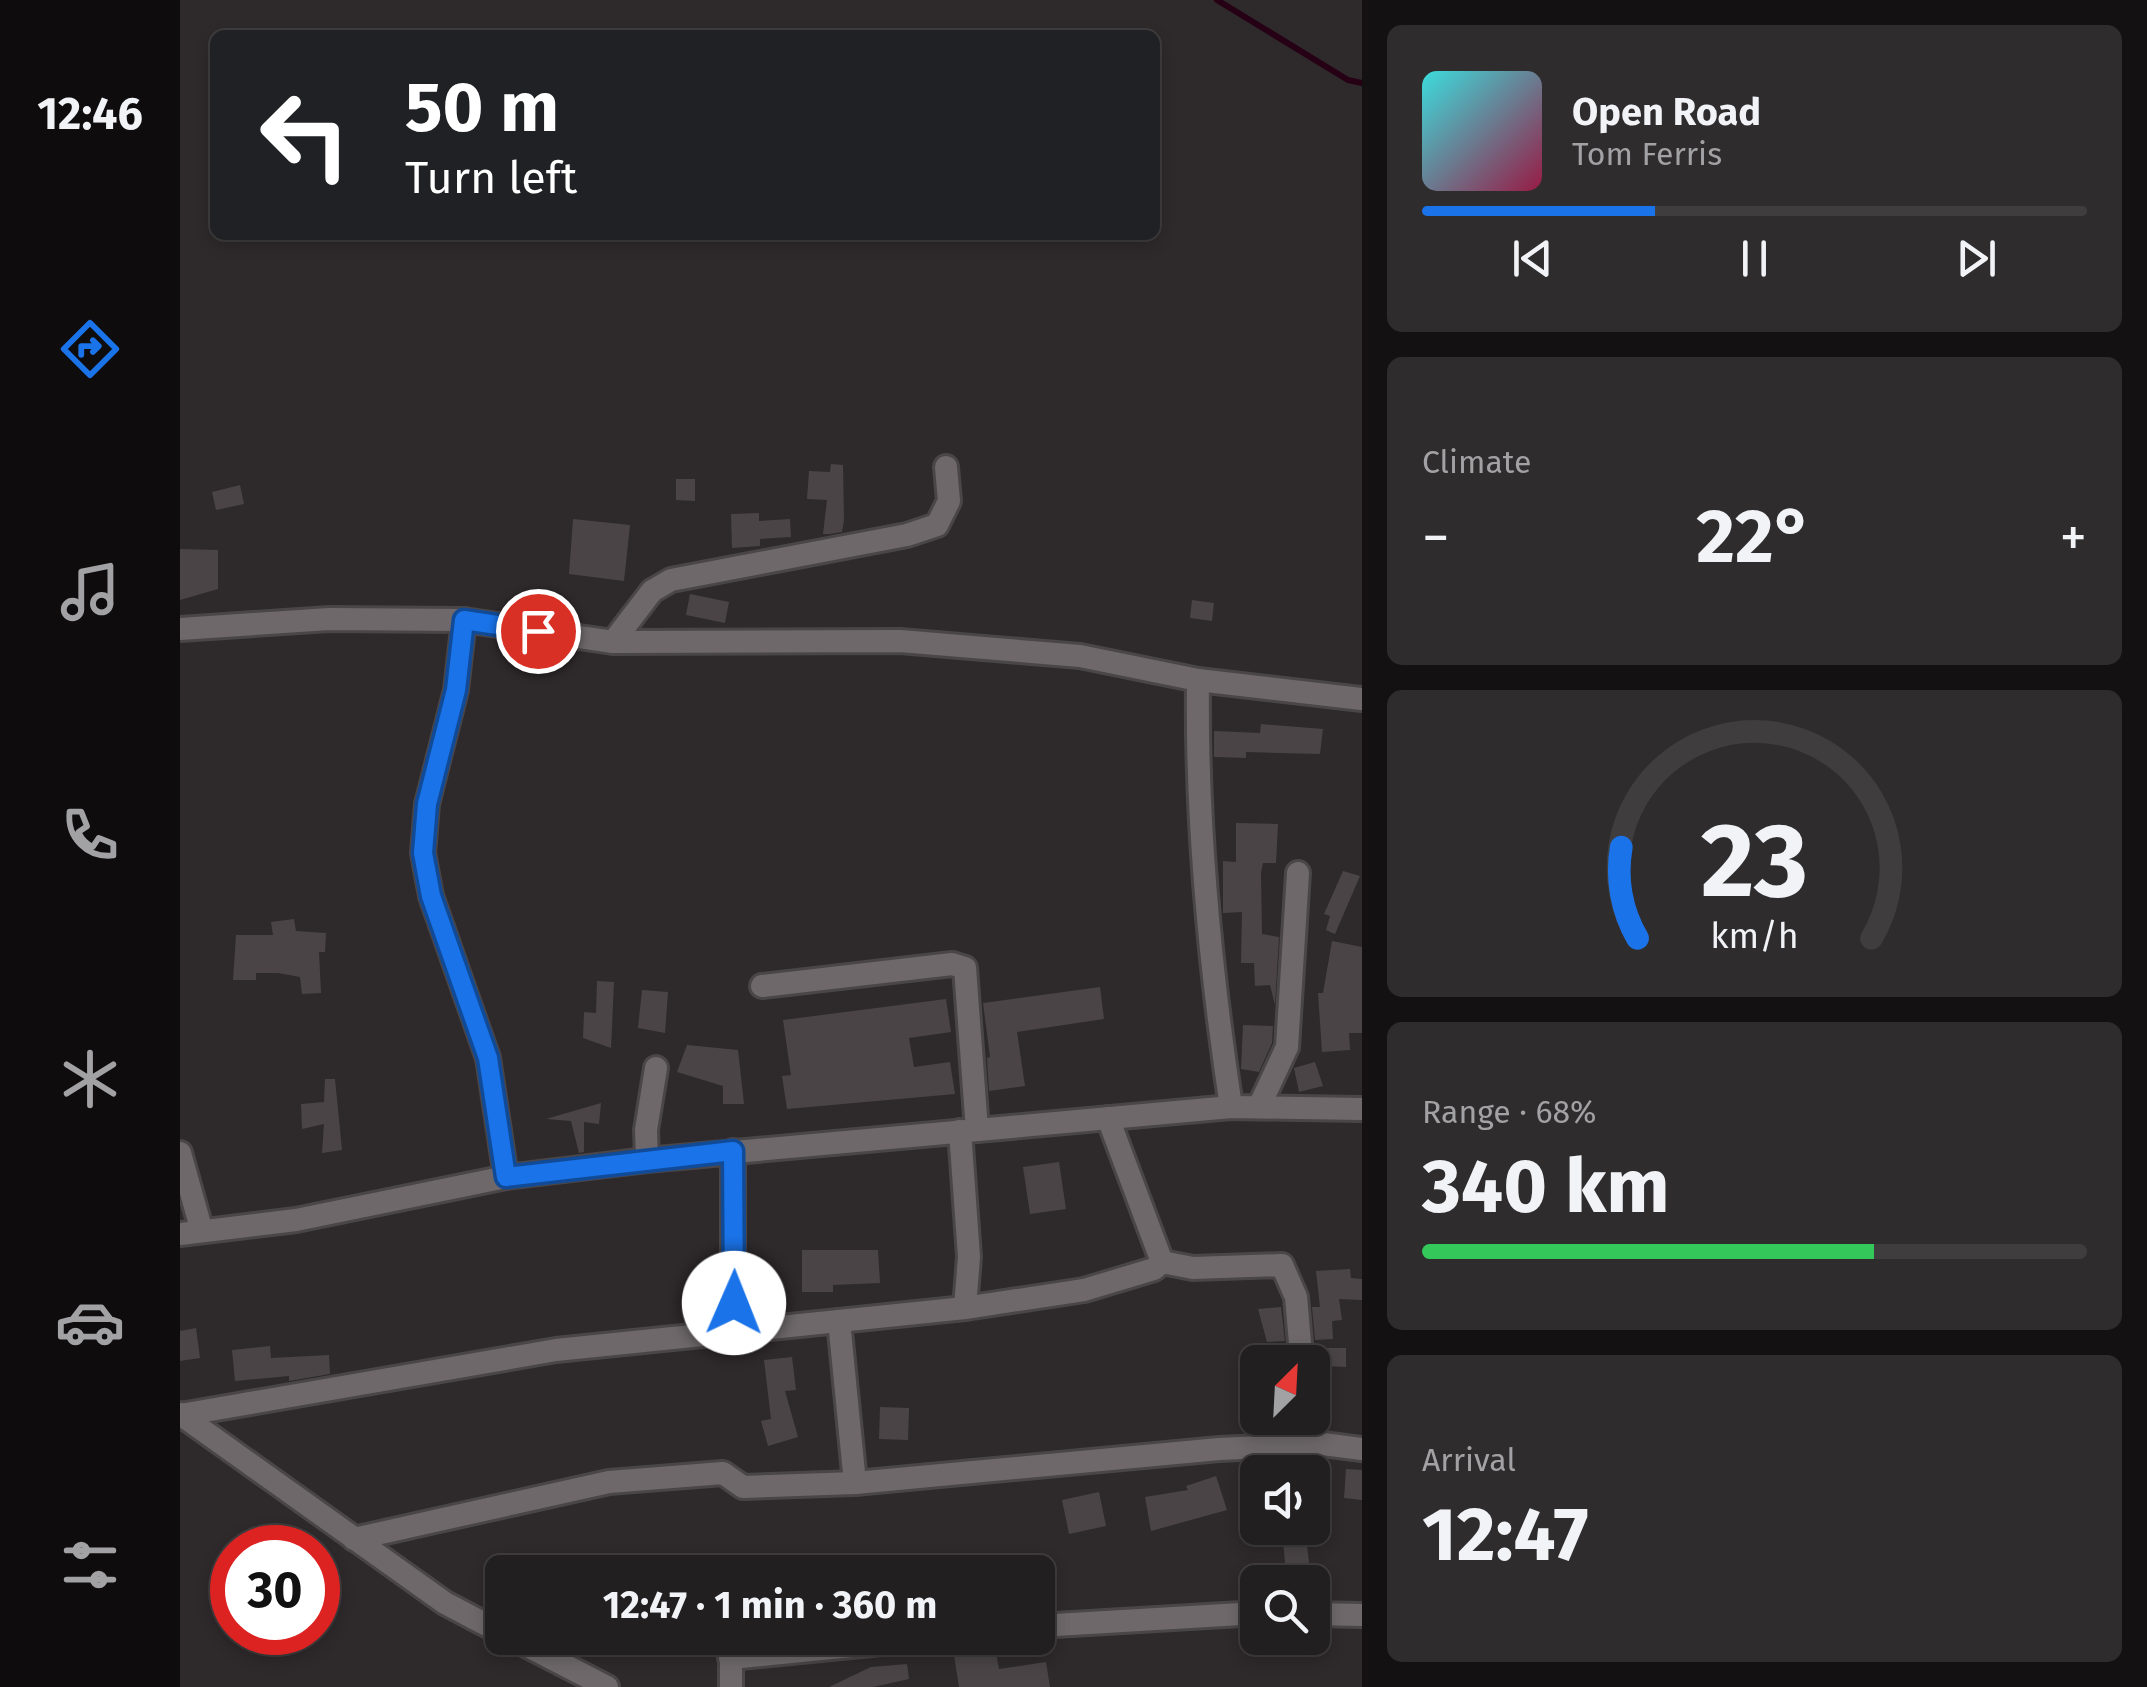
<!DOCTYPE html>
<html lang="en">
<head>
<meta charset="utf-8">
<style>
  body { margin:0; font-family:"Fira Sans",sans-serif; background:#2e2c2d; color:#f1f3f6; height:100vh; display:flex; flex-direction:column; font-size:38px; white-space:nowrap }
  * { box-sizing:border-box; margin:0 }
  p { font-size:32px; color:#a2a2a5 }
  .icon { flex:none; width:55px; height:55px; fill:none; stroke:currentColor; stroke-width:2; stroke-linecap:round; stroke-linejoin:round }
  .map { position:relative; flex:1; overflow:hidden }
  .details { display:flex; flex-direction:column; gap:25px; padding:25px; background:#131112; width:785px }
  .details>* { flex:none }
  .banner { position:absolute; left:30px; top:30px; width:950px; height:210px; border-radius:15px; box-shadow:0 5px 15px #0003,0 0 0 2px #3f3d3e; background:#202124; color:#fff; overflow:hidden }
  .needle { width:65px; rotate:24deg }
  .controls { position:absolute; left:1060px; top:1345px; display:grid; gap:20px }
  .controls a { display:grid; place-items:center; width:90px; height:90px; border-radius:15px; background:#221f20; box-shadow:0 5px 15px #0003,0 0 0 2px #3f3d3e; font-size:50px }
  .speed { position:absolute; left:30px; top:1525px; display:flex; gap:20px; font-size:50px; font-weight:700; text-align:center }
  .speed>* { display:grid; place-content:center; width:130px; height:130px; border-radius:50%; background:#221f20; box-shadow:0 5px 15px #0003,0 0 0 2px #3f3d3e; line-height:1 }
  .speed .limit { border:15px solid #d22; background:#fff; color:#111 }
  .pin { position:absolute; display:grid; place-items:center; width:85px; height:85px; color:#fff; margin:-42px; border:5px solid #fff; border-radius:50%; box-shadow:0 2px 10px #0007 }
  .me { position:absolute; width:110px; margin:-55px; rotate:1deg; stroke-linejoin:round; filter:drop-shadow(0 0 8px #0008) }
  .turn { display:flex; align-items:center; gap:35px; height:210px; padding:0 30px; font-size:45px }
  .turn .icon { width:130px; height:130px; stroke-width:2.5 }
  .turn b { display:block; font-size:70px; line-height:85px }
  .big { font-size:75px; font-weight:700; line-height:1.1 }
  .details .card { flex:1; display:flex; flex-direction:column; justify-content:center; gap:15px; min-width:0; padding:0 35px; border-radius:15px; background:#2e2c2d }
  .details .dial { align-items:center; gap:0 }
  .dial svg { height:260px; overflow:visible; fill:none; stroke:#3f3d3e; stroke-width:7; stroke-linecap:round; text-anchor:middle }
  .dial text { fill:#f1f3f6; stroke:none }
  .song { display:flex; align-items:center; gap:30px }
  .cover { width:120px; height:120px; border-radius:15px; background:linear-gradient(135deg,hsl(180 70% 55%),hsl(340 70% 35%)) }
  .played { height:10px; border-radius:5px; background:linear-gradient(90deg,#1a73e8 35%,#3f3d3e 35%) }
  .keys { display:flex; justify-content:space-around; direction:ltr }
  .heat { display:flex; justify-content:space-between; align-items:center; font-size:55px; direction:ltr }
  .charge { height:15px; border-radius:8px; background:linear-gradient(90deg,#34c759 68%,#3f3d3e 0) }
  .trip { position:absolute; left:305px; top:1555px; width:570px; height:100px; border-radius:15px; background:#221f20; box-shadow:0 5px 15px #0003,0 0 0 2px #3f3d3e; font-weight:700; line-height:100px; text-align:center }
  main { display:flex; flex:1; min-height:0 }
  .menu { display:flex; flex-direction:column; width:180px; justify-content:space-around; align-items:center; background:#0e0c0d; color:#a2a2a5 }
  .menu .icon { width:70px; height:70px }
  .menu .current { color:#1a73e8 }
  .menu b { font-size:45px; color:#f1f3f6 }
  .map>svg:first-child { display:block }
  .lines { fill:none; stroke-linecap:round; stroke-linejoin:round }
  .stream { stroke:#260014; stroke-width:6 }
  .building { fill:#4a4447 }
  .minor-casing { stroke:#4a4547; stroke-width:28 }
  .minor { stroke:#6e686a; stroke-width:22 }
  .route-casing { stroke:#114b97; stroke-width:25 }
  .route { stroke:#1a73e8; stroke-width:18 }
</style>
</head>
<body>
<main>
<nav class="menu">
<b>12:46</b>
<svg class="icon current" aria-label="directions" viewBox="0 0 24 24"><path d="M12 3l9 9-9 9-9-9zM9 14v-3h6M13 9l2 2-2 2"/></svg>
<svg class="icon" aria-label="music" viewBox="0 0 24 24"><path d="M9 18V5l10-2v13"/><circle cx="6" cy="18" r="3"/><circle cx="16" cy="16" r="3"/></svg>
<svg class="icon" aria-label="phone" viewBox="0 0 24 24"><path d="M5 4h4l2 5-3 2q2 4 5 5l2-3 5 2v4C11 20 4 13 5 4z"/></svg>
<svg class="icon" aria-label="climate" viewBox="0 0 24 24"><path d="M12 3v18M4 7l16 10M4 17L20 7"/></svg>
<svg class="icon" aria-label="car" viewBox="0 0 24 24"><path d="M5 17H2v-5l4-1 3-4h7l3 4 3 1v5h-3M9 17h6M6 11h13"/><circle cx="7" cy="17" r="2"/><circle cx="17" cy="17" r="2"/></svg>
<svg class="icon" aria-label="filters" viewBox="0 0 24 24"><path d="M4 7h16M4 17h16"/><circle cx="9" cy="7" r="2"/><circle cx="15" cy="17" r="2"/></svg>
</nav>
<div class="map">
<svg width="1182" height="1687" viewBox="0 0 1182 1687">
  <rect width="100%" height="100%" fill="#2e292b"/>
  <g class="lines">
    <!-- stream -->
    <polyline class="stream" points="1037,0 1168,80 1182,83"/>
  </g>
  <!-- building -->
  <g class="building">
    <polygon points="651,464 663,465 664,520 662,532 650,534 643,534 647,500 627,499 629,471 650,472"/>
    <polygon points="496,479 515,479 515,501 496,500"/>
    <polygon points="60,485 64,504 36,510 32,492"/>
    <polygon points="579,513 579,521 610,519 611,537 580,539 580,546 552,548 551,514"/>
    <polygon points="393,519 450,525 444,581 389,574"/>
    <polygon points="0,549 38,550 38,589 0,600"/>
    <polygon points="510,594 549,602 545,623 506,615"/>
    <polygon points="1012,600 1034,603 1032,621 1010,618"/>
    <polygon points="1081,724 1143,729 1140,754 1066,752 1066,758 1034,757 1034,731 1080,733"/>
    <polygon points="1056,823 1098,824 1096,863 1083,863 1081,873 1082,934 1099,937 1095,1005 1090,985 1075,986 1074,963 1061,963 1062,912 1043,913 1043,861 1056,862"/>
    <polygon points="1163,871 1180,876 1155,934 1146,930 1150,916 1144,914"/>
    <polygon points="114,919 116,931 146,933 145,952 139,952 141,993 122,994 120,977 98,973 76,973 76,980 53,980 56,935 93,935 91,922"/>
    <polygon points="1152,941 1182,947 1182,1033 1169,1033 1170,1050 1142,1052 1138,993 1143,993"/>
    <polygon points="417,981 434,982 431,1048 403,1038 404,1012 416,1013"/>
    <polygon points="920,987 924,1019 837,1032 845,1086 809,1091 807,1058 810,1057 803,1003"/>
    <polygon points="462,990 488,992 485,1033 458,1028"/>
    <polygon points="766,999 771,1032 729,1038 734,1067 770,1062 775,1094 607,1109 602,1076 611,1075 603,1020"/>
    <polygon points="1063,1025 1093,1026 1092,1043 1079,1072 1061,1069"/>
    <polygon points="507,1045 558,1050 564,1104 543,1104 543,1086 497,1072"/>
    <polygon points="1135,1062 1143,1086 1119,1092 1114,1068"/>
    <polygon points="145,1079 155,1079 162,1150 142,1153 144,1124 122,1129 121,1104 144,1102"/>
    <polygon points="421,1103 419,1124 404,1122 404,1152 399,1153 391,1121 366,1119"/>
    <polygon points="879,1162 886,1209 850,1214 843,1167"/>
    <polygon points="622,1250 698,1250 700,1283 653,1285 653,1292 622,1292"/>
    <polygon points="1170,1269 1171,1278 1182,1279 1182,1300 1159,1299 1162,1320 1152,1321 1153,1339 1135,1340 1132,1307 1140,1307 1136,1271"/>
    <polygon points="1101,1307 1105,1341 1087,1342 1078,1309"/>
    <polygon points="16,1328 20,1358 0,1361 0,1331"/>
    <polygon points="90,1346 91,1358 149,1355 150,1374 109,1381 109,1376 55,1381 52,1350"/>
    <polygon points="1146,1348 1166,1348 1166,1367 1146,1366"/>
    <polygon points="612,1357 616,1390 605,1391 618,1437 588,1446 581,1421 591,1419 584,1360"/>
    <polygon points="700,1407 729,1408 728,1440 699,1439"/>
    <polygon points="1166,1469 1182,1470 1182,1500 1164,1498"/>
    <polygon points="1036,1476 1047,1510 971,1531 965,1497 1008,1490 1006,1486"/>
    <polygon points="919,1492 926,1526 889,1534 882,1500"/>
    <polygon points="1126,1536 1130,1572 1106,1574 1103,1539"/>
    <polygon points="814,1642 819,1669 866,1662 870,1687 779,1687 773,1649"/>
    <polygon points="727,1664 729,1679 693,1687 649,1687 691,1667"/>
  </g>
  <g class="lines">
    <defs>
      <g id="minor">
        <polyline points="284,620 276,690 247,804 243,853 251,896 308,1058 326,1177"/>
        <polyline points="0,629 149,619 284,620 433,642 720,641 900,656 1018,680 1182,699"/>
        <polyline points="433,642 472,591 491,580 727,535 757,525 769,501 766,467"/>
        <path d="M 1018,680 C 1016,822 1030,967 1051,1107"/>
        <polyline points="582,986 772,964 785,968 797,1130"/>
        <polyline points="1079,1107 1107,1047 1118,873"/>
        <polyline points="780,1131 789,1257 785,1308"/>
        <polyline points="553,1151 553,1330"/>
        <polyline points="0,1153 21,1228"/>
        <polyline points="467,1160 466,1130 476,1068"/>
        <polyline points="0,1234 116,1220 326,1177 467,1160 1051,1107 1182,1109"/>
        <polyline points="982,1262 1013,1268 1102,1265 1116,1297 1120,1343"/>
        <polyline points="659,1321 675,1483"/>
        <polyline points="0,1414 265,1603 322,1633"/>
        <polyline points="1,1415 376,1350 785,1308 904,1290 974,1269 982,1262 928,1118"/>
        <polyline points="174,1539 429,1482 543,1473 563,1487 675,1483 1039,1449 1143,1444 1182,1449"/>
        <polyline points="1132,1614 1182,1615"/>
        <polyline points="858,1626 1078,1613"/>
        <polyline points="332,1638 427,1687"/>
        <polyline points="550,1658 752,1638"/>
        <polyline points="551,1687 551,1638"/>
      </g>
    </defs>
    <!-- minor casing -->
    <use href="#minor" class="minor-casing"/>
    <!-- minor -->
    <use href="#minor" class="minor"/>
  </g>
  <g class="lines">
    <defs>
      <polyline id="route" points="358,631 284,620 276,690 247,804 243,853 251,896 308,1058 326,1177 553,1151 554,1303"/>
    </defs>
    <!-- route casing -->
    <use href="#route" class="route-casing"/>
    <!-- route -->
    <use href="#route" class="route"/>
  </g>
</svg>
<div class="controls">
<a><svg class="needle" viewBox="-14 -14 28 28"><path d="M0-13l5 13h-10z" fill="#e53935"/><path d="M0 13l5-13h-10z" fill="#a2a2a5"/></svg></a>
<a><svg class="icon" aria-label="sound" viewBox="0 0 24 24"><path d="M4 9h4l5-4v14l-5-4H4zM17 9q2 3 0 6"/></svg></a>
<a><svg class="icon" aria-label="search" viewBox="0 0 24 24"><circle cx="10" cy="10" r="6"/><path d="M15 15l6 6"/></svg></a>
</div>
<div class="speed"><div class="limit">30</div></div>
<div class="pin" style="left:358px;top:631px;background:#d93025"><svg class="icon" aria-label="arrive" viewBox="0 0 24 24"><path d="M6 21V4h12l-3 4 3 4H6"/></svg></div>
<svg class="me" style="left:554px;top:1303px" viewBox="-20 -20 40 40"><circle r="19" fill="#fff"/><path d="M0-13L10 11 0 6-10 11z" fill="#1a73e8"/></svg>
<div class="trip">12:47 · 1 min · 360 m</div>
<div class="banner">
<div class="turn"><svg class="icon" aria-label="left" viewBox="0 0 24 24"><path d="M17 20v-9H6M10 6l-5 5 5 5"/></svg><div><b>50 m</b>Turn left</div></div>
</div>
</div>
<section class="details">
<div class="card">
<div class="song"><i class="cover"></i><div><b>Open Road</b><p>Tom Ferris</p></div></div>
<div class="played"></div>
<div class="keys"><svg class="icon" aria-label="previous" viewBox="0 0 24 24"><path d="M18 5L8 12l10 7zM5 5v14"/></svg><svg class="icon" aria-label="pause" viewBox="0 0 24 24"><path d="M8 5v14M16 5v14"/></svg><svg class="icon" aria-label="next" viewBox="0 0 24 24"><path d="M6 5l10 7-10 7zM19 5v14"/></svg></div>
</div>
<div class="card"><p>Climate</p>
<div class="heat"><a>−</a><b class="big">22°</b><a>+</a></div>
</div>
<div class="card dial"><svg viewBox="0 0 100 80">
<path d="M14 69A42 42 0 1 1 86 69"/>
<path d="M14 69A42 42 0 0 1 9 41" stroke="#1a73e8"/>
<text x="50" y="56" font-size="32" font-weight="700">23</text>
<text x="50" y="72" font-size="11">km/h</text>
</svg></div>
<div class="card"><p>Range · 68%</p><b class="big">340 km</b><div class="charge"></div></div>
<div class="card"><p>Arrival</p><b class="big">12:47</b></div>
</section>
</main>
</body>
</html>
